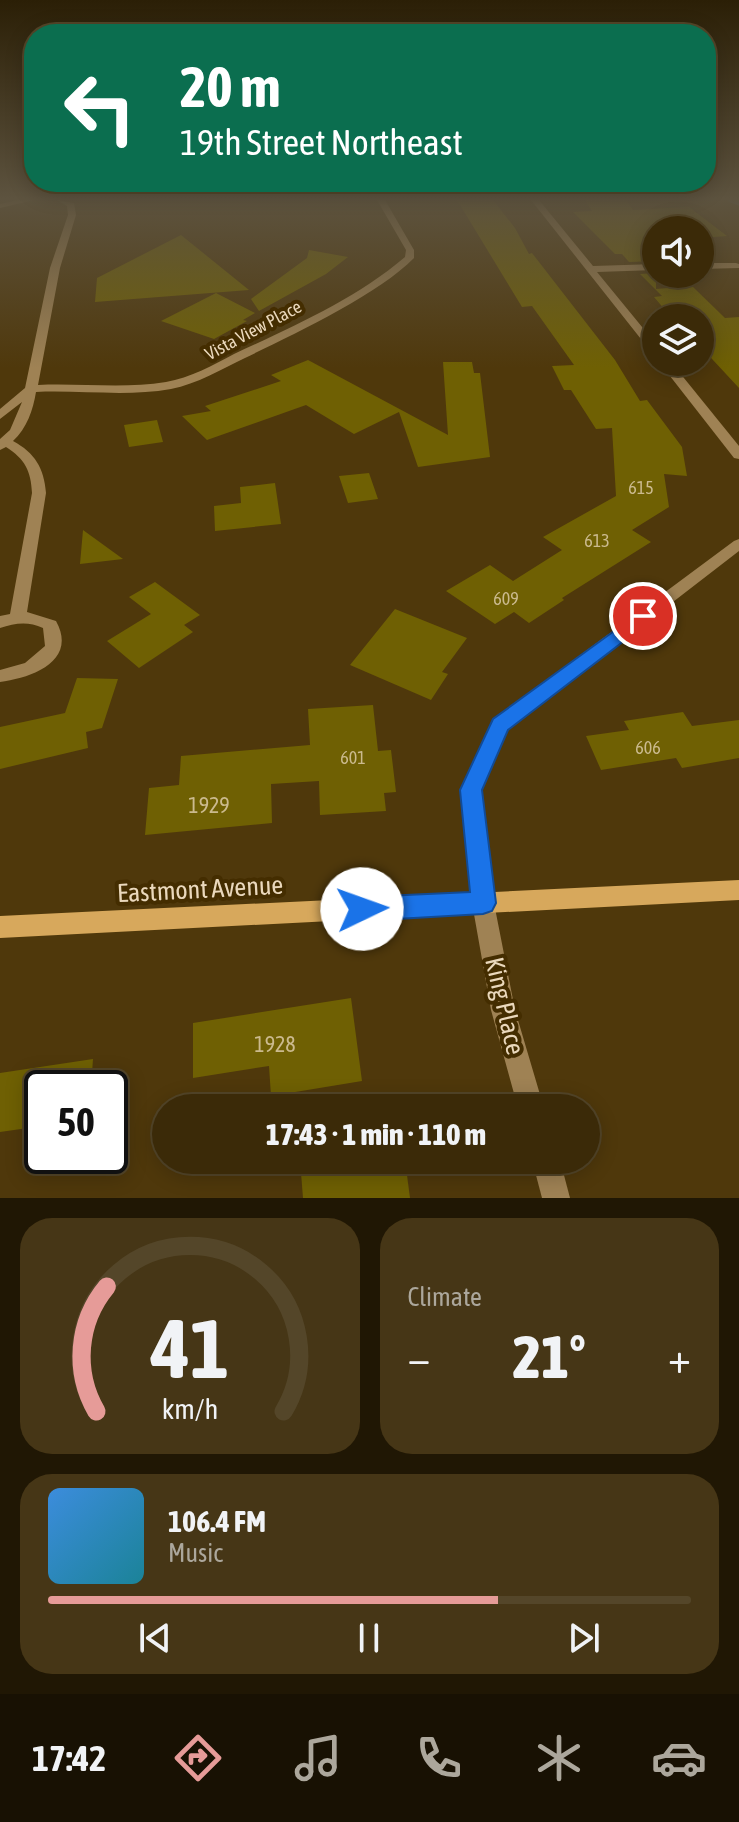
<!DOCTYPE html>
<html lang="en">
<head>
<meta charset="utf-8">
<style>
  body { margin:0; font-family:"Asap Condensed",sans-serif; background:#463616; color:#f1f3f6; height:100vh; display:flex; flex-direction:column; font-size:30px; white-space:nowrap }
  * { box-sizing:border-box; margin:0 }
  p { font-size:26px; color:#aca79c }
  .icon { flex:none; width:44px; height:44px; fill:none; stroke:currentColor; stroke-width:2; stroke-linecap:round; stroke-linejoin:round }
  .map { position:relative; height:1198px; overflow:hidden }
  .panel { display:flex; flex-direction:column; gap:20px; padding:20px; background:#201704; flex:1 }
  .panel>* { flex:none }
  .banner { position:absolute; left:24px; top:24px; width:692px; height:168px; border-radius:32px; box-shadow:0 4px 20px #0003,0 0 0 2px #544629; background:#0b6e4f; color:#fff; overflow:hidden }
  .tools { position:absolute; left:642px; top:216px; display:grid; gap:16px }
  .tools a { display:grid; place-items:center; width:72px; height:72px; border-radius:50%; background:#3b2a08; box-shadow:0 4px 20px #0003,0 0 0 2px #544629; font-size:40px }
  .speed { position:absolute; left:24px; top:1070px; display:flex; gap:16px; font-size:40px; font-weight:700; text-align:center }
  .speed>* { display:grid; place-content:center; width:104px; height:104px; border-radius:50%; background:#3b2a08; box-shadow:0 4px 20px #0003,0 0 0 2px #544629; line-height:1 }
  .speed .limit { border:4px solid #111; border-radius:12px; background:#fff; color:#111 }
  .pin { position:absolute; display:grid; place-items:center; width:68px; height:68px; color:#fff; margin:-34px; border:4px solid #fff; border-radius:50%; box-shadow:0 2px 8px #0007 }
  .me { position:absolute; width:88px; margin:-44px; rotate:87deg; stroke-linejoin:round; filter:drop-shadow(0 0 6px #0008) }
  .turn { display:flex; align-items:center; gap:28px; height:168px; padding:0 24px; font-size:36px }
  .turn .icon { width:104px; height:104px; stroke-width:2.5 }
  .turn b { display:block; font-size:56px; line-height:68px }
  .big { font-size:60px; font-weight:800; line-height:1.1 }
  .panel .tile { flex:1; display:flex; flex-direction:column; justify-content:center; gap:12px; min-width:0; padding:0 28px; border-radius:32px; background:#463616 }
  .panel .dial { align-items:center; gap:0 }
  .dial svg { height:208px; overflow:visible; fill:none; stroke:#544629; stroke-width:7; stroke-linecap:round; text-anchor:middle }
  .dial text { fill:#f1f3f6; stroke:none }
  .song { display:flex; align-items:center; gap:24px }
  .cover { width:96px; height:96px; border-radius:12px; background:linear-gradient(135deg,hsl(210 70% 55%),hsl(190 70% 35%)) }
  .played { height:8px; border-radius:4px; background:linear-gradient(90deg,#e69b98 70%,#544629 70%) }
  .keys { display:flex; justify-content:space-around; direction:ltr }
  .heat { display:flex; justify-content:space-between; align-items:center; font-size:44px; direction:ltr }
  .panel .tiles { flex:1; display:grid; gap:20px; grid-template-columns:1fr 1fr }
  .tile:last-child { grid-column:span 2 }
  .trip { position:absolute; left:152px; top:1094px; width:448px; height:80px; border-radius:40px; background:#3b2a08; box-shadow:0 4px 20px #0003,0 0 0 2px #544629; font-weight:800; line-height:80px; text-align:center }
  .dock { display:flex; height:128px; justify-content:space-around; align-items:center; background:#181103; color:#aca79c }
  .dock .icon { width:56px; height:56px }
  .dock .active { color:#e69b98 }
  .dock b { font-size:36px; color:#f1f3f6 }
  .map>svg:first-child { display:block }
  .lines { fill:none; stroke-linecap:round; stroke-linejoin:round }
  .stream { stroke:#496fa8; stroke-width:5 }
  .building { fill:#6f6003 }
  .minor { fill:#9f8254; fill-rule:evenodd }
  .secondary { fill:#d7a85c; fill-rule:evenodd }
  .route { fill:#1a73e8; stroke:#114b97; stroke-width:2 }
  .labels { text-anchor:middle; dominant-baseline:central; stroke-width:8; stroke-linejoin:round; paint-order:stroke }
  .far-street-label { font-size:18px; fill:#ead8bc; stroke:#442d00 }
  .number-label { font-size:18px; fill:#cbba8e }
  .near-number-label { font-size:22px; fill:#cbba8e }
  .near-street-label { font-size:26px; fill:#ead8bc; stroke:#442d00 }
</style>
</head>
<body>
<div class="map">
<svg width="739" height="1198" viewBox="0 0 739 1198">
  <rect width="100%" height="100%" fill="#4f380b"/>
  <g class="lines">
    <!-- stream -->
    <polyline class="stream" points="731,200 739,203"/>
  </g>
  <!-- building -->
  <g class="building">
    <polygon points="457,200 493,200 515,228 529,254 532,253 615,360 640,401 647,400 682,447 687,476 664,474 669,507 632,530 651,542 562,598 564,600 529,623 514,612 495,624 446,591 490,565 513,581 562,550 543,537 616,496 612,428 596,429 571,390 564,390 552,366 574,365 532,306 522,307"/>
    <polygon points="585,200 626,200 633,210 689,207 727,236 700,238 700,230 656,230 656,261 629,262 622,254 615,254 573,212 592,211"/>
    <polygon points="181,235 249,290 95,302 97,278"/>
    <polygon points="309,250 348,257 326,274 259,311 251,299 307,258"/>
    <polygon points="656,273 656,289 692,286 725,318 739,317 739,388 700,346 700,318 672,318 654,297 662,296 640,274"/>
    <polygon points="216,293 255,313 243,320 247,321 214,339 161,321"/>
    <polygon points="308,360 448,435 443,362 472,362 474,373 480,373 490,457 418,467 399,412 354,434 306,405 207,440 182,416 211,411 205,406 281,381 271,375"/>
    <polygon points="157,420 163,442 129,447 124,425"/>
    <polygon points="369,473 378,499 348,503 339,476"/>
    <polygon points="275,483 281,524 215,531 214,506 241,503 240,487"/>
    <polygon points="83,530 123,559 80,564"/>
    <polygon points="155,582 200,615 184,625 193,632 139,668 107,641 151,614 129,597"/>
    <polygon points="395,609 467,638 442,672 448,674 431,700 350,665"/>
    <polygon points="77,678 118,679 102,728 86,732 88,748 0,769 0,727 65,713"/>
    <polygon points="373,705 378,751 391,750 396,792 384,793 386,811 320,815 319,781 271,784 272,823 145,835 149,788 179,785 181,756 310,745 308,709"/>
    <polygon points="683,712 692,726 739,720 739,758 682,768 676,758 601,770 586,736 629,730 624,721"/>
    <polygon points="351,998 362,1081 271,1096 269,1066 193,1078 193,1023"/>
    <polygon points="93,1059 91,1088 42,1088 42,1126 0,1132 0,1073"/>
    <polygon points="300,1160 405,1160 410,1198 303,1198"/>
  </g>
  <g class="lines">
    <!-- minor -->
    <g class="minor">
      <polygon points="18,200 34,200 0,208 0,204"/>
      <path d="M 57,200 L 74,203 L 76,215 L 60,268 L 38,385 C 80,383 124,389 166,382 C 190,378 213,365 234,354 C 292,327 356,299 405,257 L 406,250 L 377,200 L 385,200 L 414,250 L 414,258 C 378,295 292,335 245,358 C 222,369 197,384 171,389 C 127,397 81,390 36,392 C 33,410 27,428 13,441 C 35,453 44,468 46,493 L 27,612 L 56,621 C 78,661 32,678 0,682 L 0,670 L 25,663 L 45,646 L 43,628 C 28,621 15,623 0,628 L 0,616 L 10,614 L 32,493 C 31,471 25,459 6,447 L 0,450 L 0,439 L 10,430 L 22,402 L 0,419 L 0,409 L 25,388 L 50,268 L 68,215 L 67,206 Z"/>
      <polygon points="531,200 539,200 593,266 656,264 656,270 597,272 656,344 656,354 652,353"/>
      <polygon points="700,263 736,263 739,264 739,268 700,269"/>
      <polygon points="659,362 671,362 739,446 739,459 734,458"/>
      <polygon points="739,539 739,551 507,730 481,790 494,903 515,1010 544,1108 518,1108 491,1010 472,903 461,790 493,720 734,541"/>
      <polygon points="532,1160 560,1160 570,1198 542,1198"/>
    </g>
    <!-- secondary -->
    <polygon class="secondary" points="739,880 739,900 0,938 0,916"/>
  </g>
  <!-- sky -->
  <linearGradient id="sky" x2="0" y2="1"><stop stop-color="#2b1f06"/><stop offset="0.54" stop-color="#5d533f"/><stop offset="1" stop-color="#5d533f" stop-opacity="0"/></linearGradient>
  <rect width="739" height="368" fill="url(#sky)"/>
  <!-- route -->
  <polygon class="route" points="643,610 650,612 653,616 650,621 508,730 482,790 496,903 492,911 483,914 362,921 353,917 350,909 353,900 362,897 470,892 460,790 493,719"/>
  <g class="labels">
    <!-- far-street labels -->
    <g class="far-street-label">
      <text transform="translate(253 330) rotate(-28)">Vista View Place</text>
    </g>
    <!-- number labels -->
    <g class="number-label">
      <text x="641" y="487">615</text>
      <text x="597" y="540">613</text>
      <text x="506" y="598">609</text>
      <text x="648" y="747">606</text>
      <text x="353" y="757">601</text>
    </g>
    <!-- near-number labels -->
    <g class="near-number-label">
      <text x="209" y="805">1929</text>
      <text x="275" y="1044">1928</text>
    </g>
    <!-- near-street labels -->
    <g class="near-street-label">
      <text transform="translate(200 889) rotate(-3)">Eastmont Avenue</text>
      <text transform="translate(505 1006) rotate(77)">King Place</text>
    </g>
  </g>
</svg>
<div class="tools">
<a><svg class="icon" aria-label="sound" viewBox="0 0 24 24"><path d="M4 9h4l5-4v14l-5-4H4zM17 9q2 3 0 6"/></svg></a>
<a><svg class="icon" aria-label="layers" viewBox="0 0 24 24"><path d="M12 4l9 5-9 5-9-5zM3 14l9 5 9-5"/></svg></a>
</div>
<div class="speed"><div class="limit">50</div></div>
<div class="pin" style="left:643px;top:616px;background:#d93025"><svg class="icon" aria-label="arrive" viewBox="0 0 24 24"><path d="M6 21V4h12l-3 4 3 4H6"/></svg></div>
<svg class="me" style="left:362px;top:909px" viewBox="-20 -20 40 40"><circle r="19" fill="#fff"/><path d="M0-13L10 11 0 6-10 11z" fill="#1a73e8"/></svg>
<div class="trip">17:43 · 1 min · 110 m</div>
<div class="banner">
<div class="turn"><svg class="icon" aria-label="left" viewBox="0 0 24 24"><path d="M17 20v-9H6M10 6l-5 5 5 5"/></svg><div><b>20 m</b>19th Street Northeast</div></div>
</div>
</div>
<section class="panel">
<div class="tiles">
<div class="tile dial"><svg viewBox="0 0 100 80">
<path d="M14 69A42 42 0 1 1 86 69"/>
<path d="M14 69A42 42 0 0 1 18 21" stroke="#e69b98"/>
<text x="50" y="56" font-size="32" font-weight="700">41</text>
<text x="50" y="72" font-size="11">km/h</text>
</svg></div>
<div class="tile"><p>Climate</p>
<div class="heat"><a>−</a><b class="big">21°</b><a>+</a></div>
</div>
<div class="tile">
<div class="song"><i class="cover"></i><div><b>106.4 FM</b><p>Music</p></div></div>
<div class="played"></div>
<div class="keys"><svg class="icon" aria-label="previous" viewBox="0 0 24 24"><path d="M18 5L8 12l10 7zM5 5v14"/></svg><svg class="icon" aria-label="pause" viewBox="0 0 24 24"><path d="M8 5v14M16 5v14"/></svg><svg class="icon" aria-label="next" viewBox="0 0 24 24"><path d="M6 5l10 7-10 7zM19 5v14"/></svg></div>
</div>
</div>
</section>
<nav class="dock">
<b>17:42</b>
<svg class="icon active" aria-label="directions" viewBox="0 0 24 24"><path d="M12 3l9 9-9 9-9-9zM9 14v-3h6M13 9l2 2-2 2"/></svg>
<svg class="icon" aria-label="music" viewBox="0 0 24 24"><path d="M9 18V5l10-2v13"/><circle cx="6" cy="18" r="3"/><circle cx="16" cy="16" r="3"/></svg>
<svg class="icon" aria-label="phone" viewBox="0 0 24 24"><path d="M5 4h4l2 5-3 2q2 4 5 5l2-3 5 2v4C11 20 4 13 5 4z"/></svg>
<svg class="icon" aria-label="climate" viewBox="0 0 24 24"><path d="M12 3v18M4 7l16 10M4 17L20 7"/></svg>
<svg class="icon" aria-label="car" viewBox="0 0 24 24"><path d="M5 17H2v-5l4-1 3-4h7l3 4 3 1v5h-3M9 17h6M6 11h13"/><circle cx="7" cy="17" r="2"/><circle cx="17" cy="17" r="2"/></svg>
</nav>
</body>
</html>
